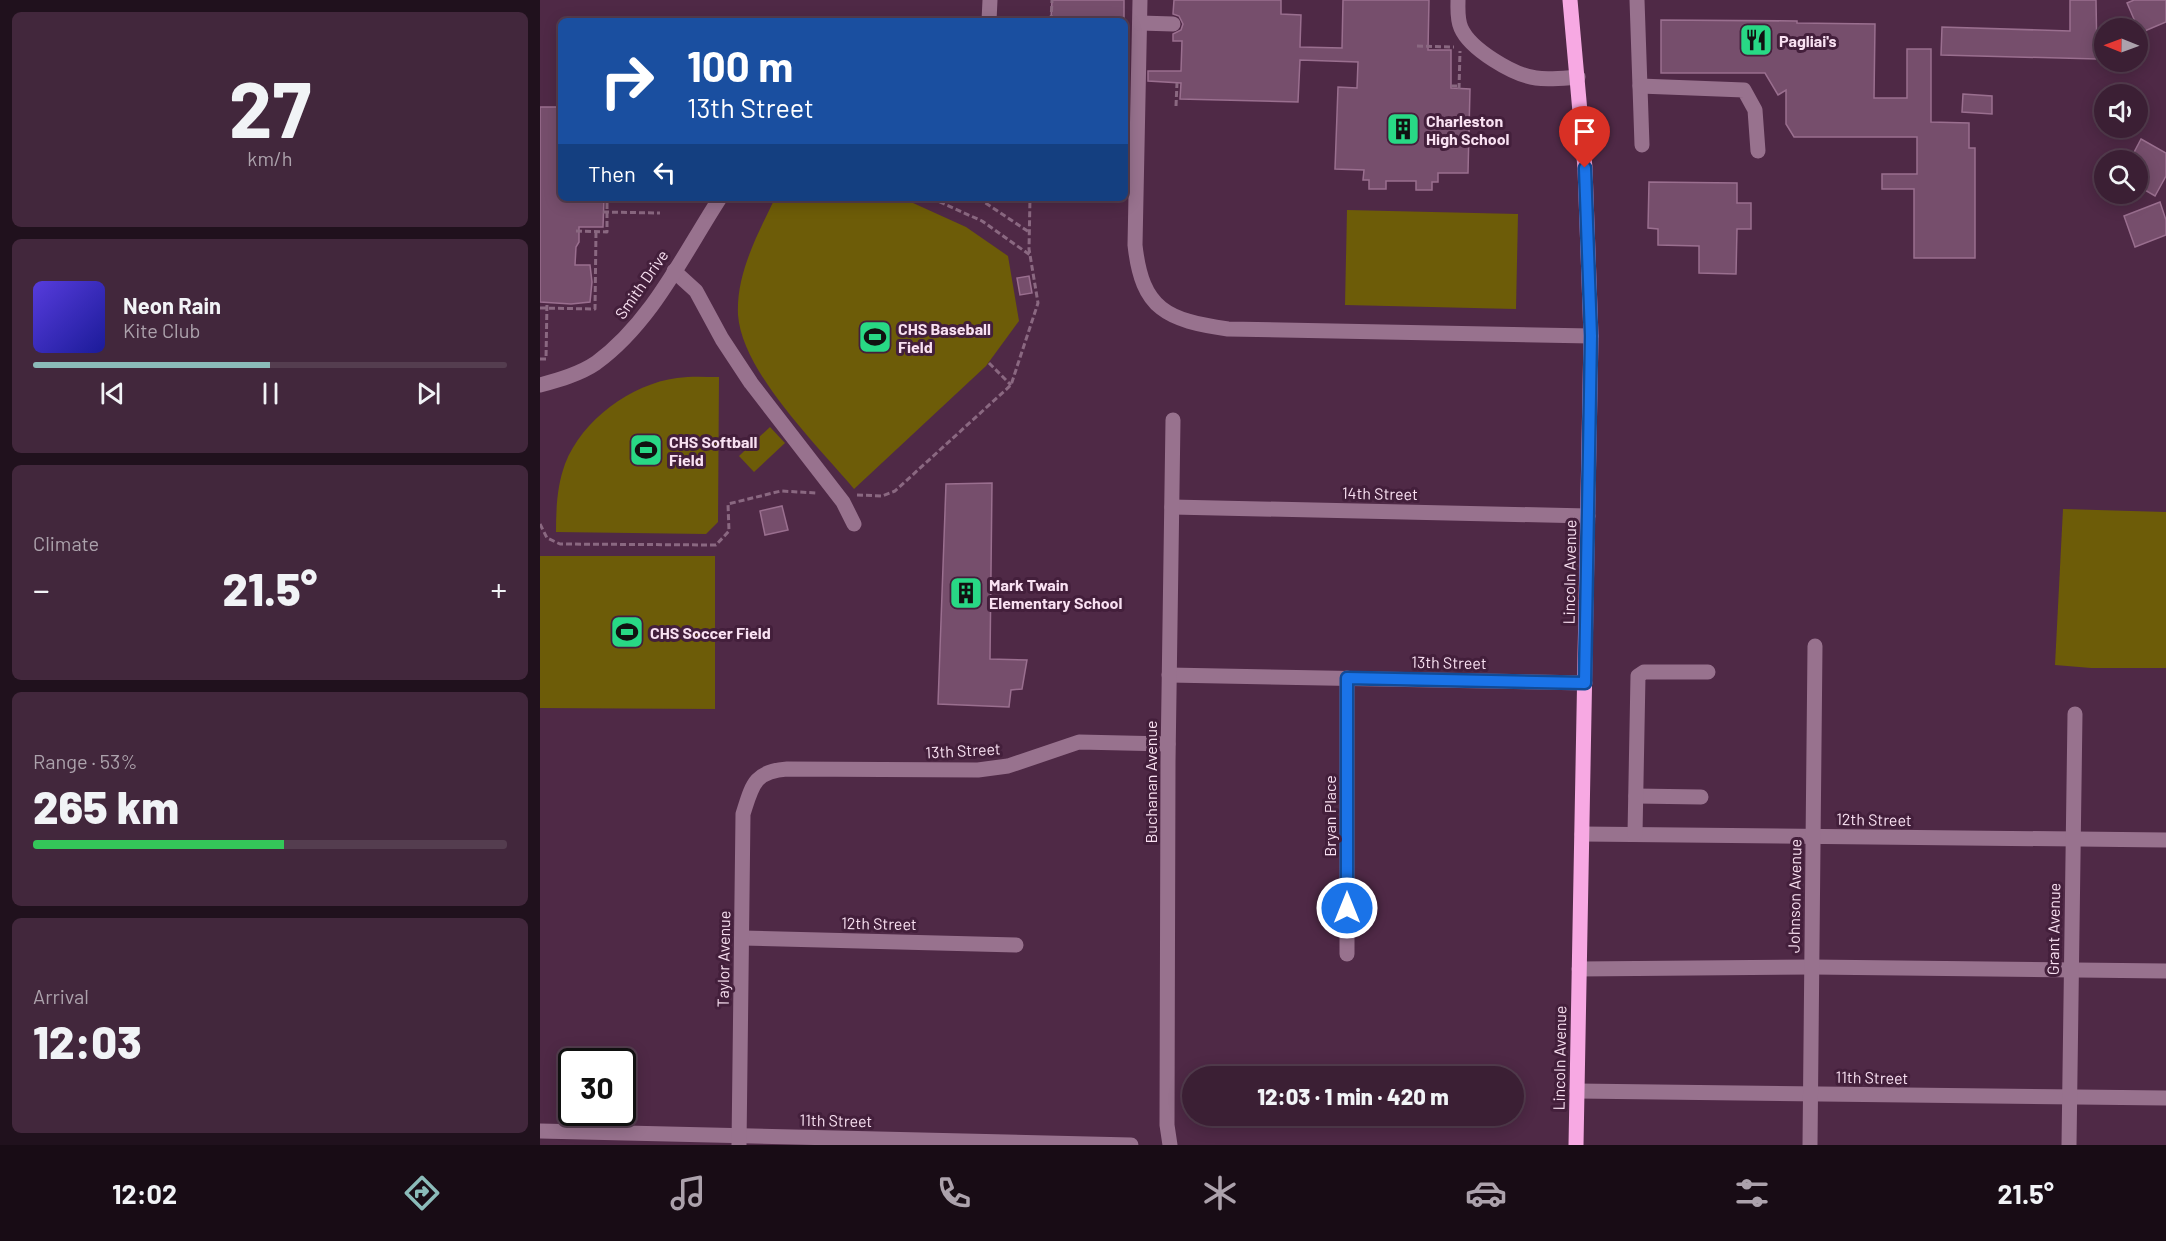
<!DOCTYPE html>
<html lang="en">
<head>
<meta charset="utf-8">
<style>
  body { margin:0; font-family:Barlow,sans-serif; background:#42273c; color:#f1f3f6; height:100vh; display:flex; flex-direction:column; font-size:22px; white-space:nowrap }
  * { box-sizing:border-box; margin:0 }
  p { font-size:20px; color:#aca2ac }
  .icon { flex:none; width:33px; height:33px; fill:none; stroke:currentColor; stroke-width:2; stroke-linecap:round; stroke-linejoin:round }
  .map { position:relative; flex:1; overflow:hidden }
  .panel { display:flex; flex-direction:column; gap:12px; padding:12px; background:#20111d; width:540px }
  .panel>* { flex:none }
  .guide { position:absolute; left:18px; top:18px; width:570px; height:183px; border-radius:9px; box-shadow:0 3px 15px #0003,0 0 0 2px #543d4f; background:#1a4fa0; color:#fff; overflow:hidden }
  .needle { width:39px; rotate:271deg }
  .controls { position:absolute; left:1554px; top:18px; display:grid; gap:12px }
  .controls a { display:grid; place-items:center; width:54px; height:54px; border-radius:50%; background:#3b1f34; box-shadow:0 3px 15px #0003,0 0 0 2px #543d4f; font-size:30px }
  .speed { position:absolute; left:18px; top:1048px; display:flex; gap:12px; font-size:30px; font-weight:700; text-align:center }
  .speed>* { display:grid; place-content:center; width:78px; height:78px; border-radius:50%; background:#3b1f34; box-shadow:0 3px 15px #0003,0 0 0 2px #543d4f; line-height:1 }
  .speed .limit { border:3px solid #111; border-radius:9px; background:#fff; color:#111 }
  .pin { position:absolute; display:grid; place-items:center; width:51px; height:51px; color:#fff; margin:-62px -26px; border-radius:50% 50% 50% 0; rotate:-45deg; box-shadow:0 0 6px #0007 }
  .pin .icon { rotate:45deg }
  .me { position:absolute; width:66px; margin:-33px; rotate:0deg; stroke-linejoin:round; filter:drop-shadow(0 0 4px #0008) }
  .turn { display:flex; align-items:center; gap:21px; height:126px; padding:0 30px; font-size:27px }
  .turn .icon { width:78px; height:78px; stroke-width:2.5 }
  .turn b { display:block; font-size:42px; line-height:51px }
  .then { display:flex; align-items:center; height:57px; padding:0 30px; background:#0003; gap:12px; font-size:22px }
  .big { font-size:45px; font-weight:800; line-height:1.1 }
  .panel .tile { flex:1; display:flex; flex-direction:column; justify-content:center; gap:9px; min-width:0; padding:0 21px; border-radius:9px; background:#42273c }
  .panel .dial { align-items:center; gap:0 }
  .dial b { font-size:78px; line-height:1 }
  .song { display:flex; align-items:center; gap:18px }
  .cover { width:72px; height:72px; border-radius:9px; background:linear-gradient(135deg,hsl(250 70% 55%),hsl(240 70% 35%)) }
  .played { height:6px; border-radius:3px; background:linear-gradient(90deg,#8bbbb9 50%,#543d4f 50%) }
  .keys { display:flex; justify-content:space-around; direction:ltr }
  .heat { display:flex; justify-content:space-between; align-items:center; font-size:33px; direction:ltr }
  .charge { height:9px; border-radius:4px; background:linear-gradient(90deg,#34c759 53%,#543d4f 0) }
  .trip { position:absolute; left:642px; top:1066px; width:342px; height:60px; border-radius:30px; background:#3b1f34; box-shadow:0 3px 15px #0003,0 0 0 2px #543d4f; font-weight:800; line-height:60px; text-align:center }
  .menu { display:flex; height:96px; justify-content:space-around; align-items:center; background:#180c15; color:#aca2ac }
  .menu .icon { width:42px; height:42px }
  .menu .active { color:#8bbbb9 }
  .menu b { font-size:27px; color:#f1f3f6 }
  main { display:flex; flex:1; min-height:0 }
  .map>svg:first-child { display:block }
  .green { fill:#6d5c08 }
  .building { fill:#764e6c; stroke:#9a6f8f; stroke-width:1.5 }
  .lines { fill:none; stroke-linecap:round; stroke-linejoin:round }
  .path { stroke:#8a6881; stroke-width:3; stroke-dasharray:6 3; stroke-linecap:butt }
  .minor { stroke:#98728e; stroke-width:15 }
  .major { stroke:#f7a9e3; stroke-width:15 }
  .route-casing { stroke:#114b97; stroke-width:15 }
  .route { stroke:#1a73e8; stroke-width:10 }
  .labels { text-anchor:middle; dominant-baseline:central; stroke-width:6; stroke-linejoin:round; paint-order:stroke }
  .poi-label { font-size:16px; font-weight:bold; fill:#f9e1f2; stroke:#431f3b; text-anchor:start }
  .street-label { font-size:16px; fill:#f9e1f2; stroke:#431f3b }
</style>
</head>
<body>
<main>
<section class="panel">
<div class="tile dial"><b>27</b><p>km/h</p></div>
<div class="tile">
<div class="song"><i class="cover"></i><div><b>Neon Rain</b><p>Kite Club</p></div></div>
<div class="played"></div>
<div class="keys"><svg class="icon" aria-label="previous" viewBox="0 0 24 24"><path d="M18 5L8 12l10 7zM5 5v14"/></svg><svg class="icon" aria-label="pause" viewBox="0 0 24 24"><path d="M8 5v14M16 5v14"/></svg><svg class="icon" aria-label="next" viewBox="0 0 24 24"><path d="M6 5l10 7-10 7zM19 5v14"/></svg></div>
</div>
<div class="tile"><p>Climate</p>
<div class="heat"><a>−</a><b class="big">21.5°</b><a>+</a></div>
</div>
<div class="tile"><p>Range · 53%</p><b class="big">265 km</b><div class="charge"></div></div>
<div class="tile"><p>Arrival</p><b class="big">12:03</b></div>
</section>
<div class="map">
<svg width="1626" height="1145" viewBox="0 0 1626 1145">
  <rect width="100%" height="100%" fill="#4f2946"/>
  <!-- green -->
  <g class="green">
    <path d="M 235,198 L 362,198 L 426,227 L 468,256 L 479,321 L 446,366 L 314,489 C 278,446 202,372 198,315 C 196,273 218,234 235,198 Z"/>
    <polygon points="807,210 978,214 976,309 805,305"/>
    <path d="M 179,377 L 178,522 L 166,534 L 16,532 C 16,509 17,486 25,464 C 42,420 91,384 137,378 C 151,376 165,377 179,377 Z"/>
    <polygon points="230,427 245,443 214,472 199,456"/>
    <polygon points="1523,509 1626,512 1626,668 1551,668 1515,665"/>
    <polygon points="0,556 175,556 175,709 0,708"/>
  </g>
  <!-- building -->
  <g class="building">
    <polygon points="512,0 584,0 584,21 511,19"/>
    <polygon points="634,0 741,0 741,14 761,15 760,47 802,48 803,0 889,0 888,50 911,50 911,88 930,89 928,173 898,173 898,182 892,182 892,190 876,190 876,181 846,181 846,189 829,189 829,180 823,180 824,170 795,169 798,87 817,88 818,62 760,60 758,102 640,99 641,83 608,81 608,71 641,71 642,41 633,41 633,34 641,30 643,24 639,16 633,14"/>
    <polygon points="1530,0 1556,0 1557,59 1401,55 1402,27 1530,31"/>
    <polygon points="1594,0 1626,0 1626,22 1600,33 1587,3"/>
    <polygon points="1121,20 1257,21 1257,23 1335,24 1334,98 1367,98 1367,49 1391,49 1391,122 1429,123 1429,148 1435,148 1435,258 1374,258 1374,189 1342,189 1342,174 1377,174 1377,137 1254,137 1246,124 1246,90 1238,95 1225,73 1121,73"/>
    <polygon points="1423,94 1452,96 1452,114 1422,112"/>
    <polygon points="0,107 21,107 21,198 64,198 63,227 39,227 39,242 36,247 35,265 50,265 52,282 50,302 31,304 0,302"/>
    <polygon points="1601,139 1626,153 1626,176 1615,196 1598,186 1598,160 1590,160"/>
    <polygon points="1109,182 1197,183 1197,203 1211,203 1211,229 1197,229 1196,274 1159,273 1159,246 1118,245 1118,229 1108,228"/>
    <polygon points="1620,202 1626,220 1626,235 1595,247 1584,216"/>
    <polygon points="489,276 492,293 480,295 477,278"/>
    <polygon points="452,483 450,659 487,660 482,689 471,690 469,707 398,704 406,484"/>
    <polygon points="242,506 248,530 225,535 220,511"/>
  </g>
  <g class="lines">
    <!-- path -->
    <g class="path">
      <polyline points="511,21 512,0"/>
      <polyline points="877,46 914,47"/>
      <polyline points="911,86 919,86"/>
      <polyline points="919,89 920,51"/>
      <polyline points="636,106 637,83"/>
      <polyline points="391,198 442,221 490,255"/>
      <polyline points="438,198 489,232"/>
      <polyline points="63,212 120,213"/>
      <polyline points="36,231 67,232 67,198"/>
      <polyline points="0,308 55,309 56,231"/>
      <polyline points="0,359 6,359 7,302"/>
      <polyline points="449,363 471,385"/>
      <polyline points="317,495 342,496 355,491 471,385 498,303 489,249 490,198"/>
      <polyline points="0,524 7,538 20,544 176,545 189,531 188,504 241,491 277,493"/>
    </g>
    <!-- minor -->
    <g class="minor">
      <path d="M 600,0 L 595,245 C 602,310 627,320 688,329 L 1051,336"/>
      <path d="M 918,0 C 918,9 917,19 921,28 C 930,49 973,75 996,78 C 1009,80 1024,78 1038,77"/>
      <polyline points="1097,0 1102,145"/>
      <polyline points="449,21 450,0"/>
      <polyline points="600,23 633,24"/>
      <polyline points="1100,86 1204,90 1215,110 1218,151"/>
      <polyline points="134,271 156,291 182,339 211,383 303,502 314,524"/>
      <path d="M 0,385 C 18,380 40,374 56,363 C 112,322 143,255 180,198"/>
      <polyline points="632,507 1048,516"/>
      <polyline points="629,675 1045,683"/>
      <polyline points="1096,796 1161,797"/>
      <polyline points="1042,834 1626,840"/>
      <polyline points="1095,834 1098,676 1104,672 1168,672"/>
      <polyline points="202,938 476,945"/>
      <polyline points="807,954 807,678"/>
      <polyline points="1039,969 1272,967 1626,971"/>
      <polyline points="1037,1091 1626,1098"/>
      <polyline points="0,1131 591,1145"/>
      <path d="M 199,1145 L 203,814 C 212,786 214,771 247,769 L 438,770 L 468,766 L 539,742 L 628,744"/>
      <polyline points="630,1145 627,1125 628,762 633,420"/>
      <polyline points="1270,1145 1275,646"/>
      <polyline points="1529,1145 1535,714"/>
    </g>
    <!-- major -->
    <polyline class="major" points="1030,0 1045,168 1051,336 1036,1145"/>
  </g>
  <g class="lines">
    <defs>
      <polyline id="route" points="807,908 807,678 1045,683 1051,336 1045,168"/>
    </defs>
    <!-- route casing -->
    <use href="#route" class="route-casing"/>
    <!-- route -->
    <use href="#route" class="route"/>
  </g>
  <!-- icons -->
  <defs>
    <symbol id="restaurant-square" viewBox="-11 -11 22 22"><rect x="-9" y="-9" width="18" height="18" rx="4" fill="#28d885" stroke="#431f3b"/><path d="M-5-6h1v4h1v-4h1v4h1v-4h1v5L-1.5 .5V6h-2V.5L-5-1ZM5-6V6H3V1.5H1.5Q1.5-4 5-6Z" fill="#111"/></symbol>
    <symbol id="building-square" viewBox="-11 -11 22 22"><rect x="-9" y="-9" width="18" height="18" rx="4" fill="#28d885" stroke="#431f3b"/><path d="M-4-6H4V6H1V3H-1V6H-4ZM-2.5-4.3h1.7v1.8h-1.7ZM.8-4.3h1.7v1.8H.8ZM-2.5-1h1.7V.8h-1.7ZM.8-1h1.7V.8H.8Z" fill="#111"/></symbol>
    <symbol id="stadium-square" viewBox="-11 -11 22 22"><rect x="-9" y="-9" width="18" height="18" rx="4" fill="#28d885" stroke="#431f3b"/><path d="M0-5a6.5 5 0 1 0 0 10a6.5 5 0 1 0 0-10ZM-3.5-1.8h7v3.6h-7Z" fill="#111"/></symbol>
  </defs>
  <g fill-rule="evenodd">
    <use href="#restaurant-square" x="1197" y="21" width="38" height="38"/>
    <use href="#building-square" x="844" y="110" width="38" height="38"/>
    <use href="#stadium-square" x="316" y="318" width="38" height="38"/>
    <use href="#stadium-square" x="87" y="431" width="38" height="38"/>
    <use href="#building-square" x="407" y="574" width="38" height="38"/>
    <use href="#stadium-square" x="68" y="613" width="38" height="38"/>
  </g>
  <g class="labels">
    <!-- poi labels -->
    <g class="poi-label">
      <text x="1239" y="40">Pagliai's</text>
      <text x="886" y="120">Charleston<tspan x="886" dy="18">High School</tspan></text>
      <text x="358" y="328">CHS Baseball<tspan x="358" dy="18">Field</tspan></text>
      <text x="129" y="441">CHS Softball<tspan x="129" dy="18">Field</tspan></text>
      <text x="449" y="584">Mark Twain<tspan x="449" dy="18">Elementary School</tspan></text>
      <text x="110" y="632">CHS Soccer Field</text>
    </g>
    <!-- street labels -->
    <g class="street-label">
      <text transform="translate(101 284) rotate(-55)">Smith Drive</text>
      <text transform="translate(840 493) rotate(1)">14th Street</text>
      <text transform="translate(1029 572) rotate(-89)">Lincoln Avenue</text>
      <text transform="translate(909 662) rotate(1)">13th Street</text>
      <text transform="translate(423 750) rotate(-3)">13th Street</text>
      <text transform="translate(610 782) rotate(-90)">Buchanan Avenue</text>
      <text transform="translate(789 816) rotate(-90)">Bryan Place</text>
      <text transform="translate(1334 819) rotate(1)">12th Street</text>
      <text transform="translate(1254 896) rotate(-89)">Johnson Avenue</text>
      <text transform="translate(339 923) rotate(1)">12th Street</text>
      <text transform="translate(1513 929) rotate(-89)">Grant Avenue</text>
      <text transform="translate(183 959) rotate(-89)">Taylor Avenue</text>
      <text transform="translate(1019 1058) rotate(-89)">Lincoln Avenue</text>
      <text transform="translate(1332 1077) rotate(1)">11th Street</text>
      <text transform="translate(296 1120) rotate(1)">11th Street</text>
    </g>
  </g>
</svg>
<div class="controls">
<a><svg class="needle" viewBox="-14 -14 28 28"><path d="M0-13l5 13h-10z" fill="#e53935"/><path d="M0 13l5-13h-10z" fill="#aca2ac"/></svg></a>
<a><svg class="icon" aria-label="sound" viewBox="0 0 24 24"><path d="M4 9h4l5-4v14l-5-4H4zM17 9q2 3 0 6"/></svg></a>
<a><svg class="icon" aria-label="search" viewBox="0 0 24 24"><circle cx="10" cy="10" r="6"/><path d="M15 15l6 6"/></svg></a>
</div>
<div class="speed"><div class="limit">30</div></div>
<div class="pin" style="left:1045px;top:168px;background:#d93025"><svg class="icon" aria-label="arrive" viewBox="0 0 24 24"><path d="M6 21V4h12l-3 4 3 4H6"/></svg></div>
<svg class="me" style="left:807px;top:908px" viewBox="-20 -20 40 40"><circle r="17" fill="#1a73e8" stroke="#fff" stroke-width="3"/><path d="M0-11L8 9 0 5-8 9z" fill="#fff"/></svg>
<div class="trip">12:03 · 1 min · 420 m</div>
<div class="guide">
<div class="turn"><svg class="icon" aria-label="right" viewBox="0 0 24 24"><path d="M7 20v-9h11M14 6l5 5-5 5"/></svg><div><b>100 m</b>13th Street</div></div>
<div class="then">Then<svg class="icon" aria-label="left" viewBox="0 0 24 24"><path d="M17 20v-9H6M10 6l-5 5 5 5"/></svg></div>
</div>
</div>
</main>
<nav class="menu">
<b>12:02</b>
<svg class="icon active" aria-label="directions" viewBox="0 0 24 24"><path d="M12 3l9 9-9 9-9-9zM9 14v-3h6M13 9l2 2-2 2"/></svg>
<svg class="icon" aria-label="music" viewBox="0 0 24 24"><path d="M9 18V5l10-2v13"/><circle cx="6" cy="18" r="3"/><circle cx="16" cy="16" r="3"/></svg>
<svg class="icon" aria-label="phone" viewBox="0 0 24 24"><path d="M5 4h4l2 5-3 2q2 4 5 5l2-3 5 2v4C11 20 4 13 5 4z"/></svg>
<svg class="icon" aria-label="climate" viewBox="0 0 24 24"><path d="M12 3v18M4 7l16 10M4 17L20 7"/></svg>
<svg class="icon" aria-label="car" viewBox="0 0 24 24"><path d="M5 17H2v-5l4-1 3-4h7l3 4 3 1v5h-3M9 17h6M6 11h13"/><circle cx="7" cy="17" r="2"/><circle cx="17" cy="17" r="2"/></svg>
<svg class="icon" aria-label="filters" viewBox="0 0 24 24"><path d="M4 7h16M4 17h16"/><circle cx="9" cy="7" r="2"/><circle cx="15" cy="17" r="2"/></svg>
<b>21.5°</b>
</nav>
</body>
</html>
